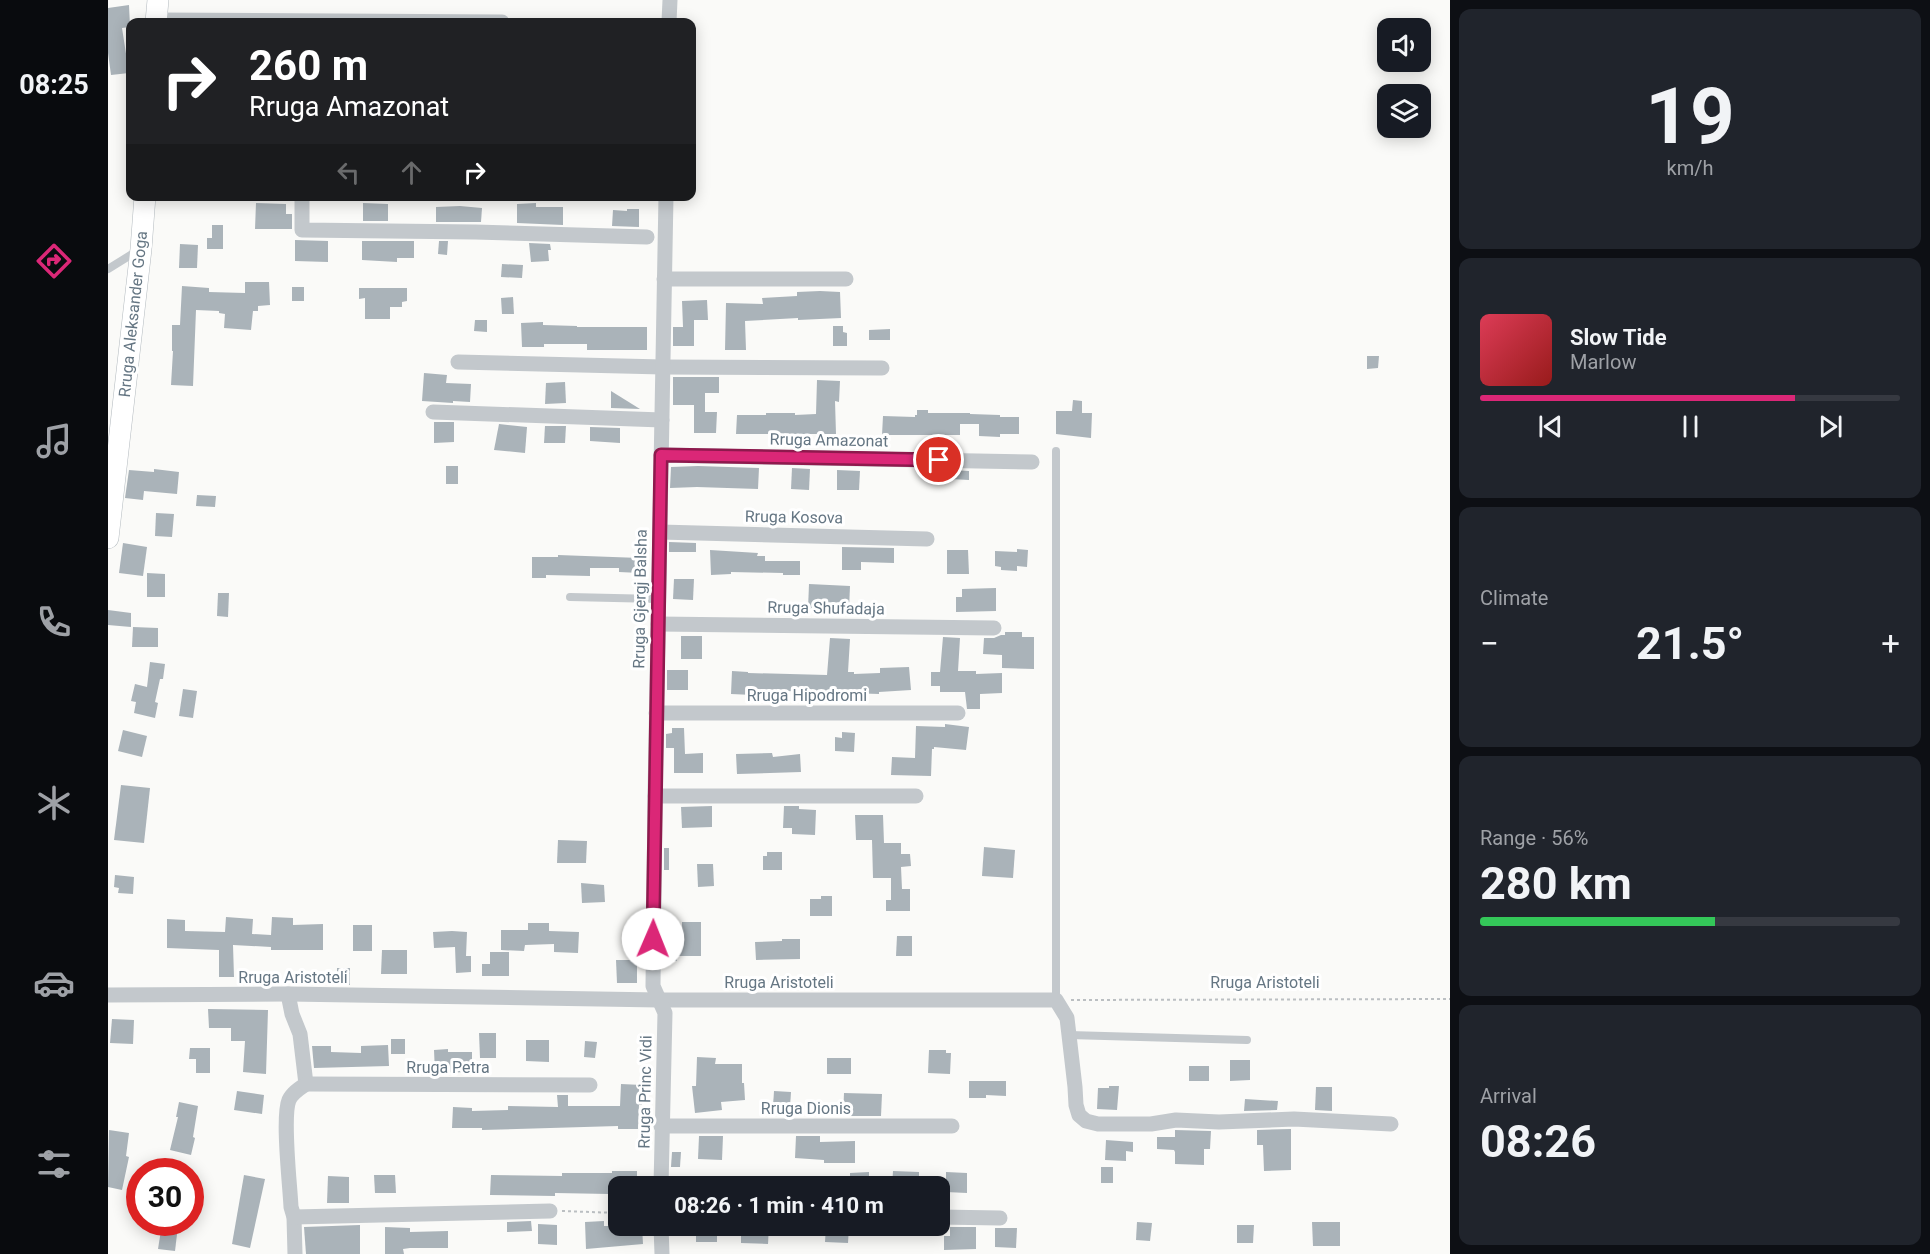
<!DOCTYPE html>
<html lang="en">
<head>
<meta charset="utf-8">
<style>
  body { margin:0; font-family:Roboto,sans-serif; background:#20242c; color:#f1f3f6; height:100vh; display:flex; flex-direction:column; font-size:22px; white-space:nowrap }
  * { box-sizing:border-box; margin:0 }
  p { font-size:20px; color:#9ea1a6 }
  .icon { flex:none; width:33px; height:33px; fill:none; stroke:currentColor; stroke-width:2; stroke-linecap:round; stroke-linejoin:round }
  .map { position:relative; flex:1; overflow:hidden }
  .panel { display:flex; flex-direction:column; gap:9px; padding:9px; background:#0d0f14; width:480px }
  .panel>* { flex:none }
  .guide { position:absolute; left:18px; top:18px; width:570px; height:183px; border-radius:12px; box-shadow:0 3px 15px #0003; background:#202124; color:#fff; overflow:hidden }
  .tools { position:absolute; left:1269px; top:18px; display:grid; gap:12px }
  .tools a { display:grid; place-items:center; width:54px; height:54px; border-radius:12px; background:#171b24; box-shadow:0 3px 15px #0003; font-size:30px }
  .speed { position:absolute; left:18px; top:1158px; display:flex; gap:12px; font-size:30px; font-weight:700; text-align:center }
  .speed>* { display:grid; place-content:center; width:78px; height:78px; border-radius:50%; background:#171b24; box-shadow:0 3px 15px #0003; line-height:1 }
  .speed .limit { border:9px solid #d22; background:#fff; color:#111 }
  .pin { position:absolute; display:grid; place-items:center; width:51px; height:51px; color:#fff; margin:-26px; border:3px solid #fff; border-radius:50%; box-shadow:0 2px 6px #0007 }
  .me { position:absolute; width:66px; margin:-33px; rotate:1deg; stroke-linejoin:round; filter:drop-shadow(0 0 4px #0008) }
  .turn { display:flex; align-items:center; gap:21px; height:126px; padding:0 24px; font-size:27px }
  .turn .icon { width:78px; height:78px; stroke-width:2.5 }
  .turn b { display:block; font-size:42px; line-height:51px }
  .lanes { display:flex; align-items:center; height:57px; padding:0 24px; background:#0003; justify-content:center; gap:30px; direction:ltr }
  .lanes .off { opacity:.35 }
  .big { font-size:45px; font-weight:700; line-height:1.1 }
  .panel .card { flex:1; display:flex; flex-direction:column; justify-content:center; gap:9px; min-width:0; padding:0 21px; border-radius:12px; background:#20242c }
  .panel .dial { align-items:center; gap:0 }
  .dial b { font-size:78px; line-height:1 }
  .song { display:flex; align-items:center; gap:18px }
  .cover { width:72px; height:72px; border-radius:9px; background:linear-gradient(135deg,hsl(350 70% 55%),hsl(0 70% 35%)) }
  .played { height:6px; border-radius:3px; background:linear-gradient(90deg,#db2777 75%,#363941 75%) }
  .keys { display:flex; justify-content:space-around; direction:ltr }
  .heat { display:flex; justify-content:space-between; align-items:center; font-size:33px; direction:ltr }
  .charge { height:9px; border-radius:4px; background:linear-gradient(90deg,#34c759 56%,#363941 0) }
  .trip { position:absolute; left:500px; top:1176px; width:342px; height:60px; border-radius:12px; background:#171b24; box-shadow:0 3px 15px #0003; font-weight:700; line-height:60px; text-align:center }
  main { display:flex; flex:1; min-height:0 }
  .menu { display:flex; flex-direction:column; width:108px; justify-content:space-around; align-items:center; background:#090b0e; color:#9ea1a6 }
  .menu .icon { width:42px; height:42px }
  .menu .active { color:#db2777 }
  .menu b { font-size:27px; color:#f1f3f6 }
  .map>svg:first-child { display:block }
  .building { fill:#aab3b9 }
  .lines { fill:none; stroke-linecap:round; stroke-linejoin:round }
  .secondary-casing { stroke:#b3babf; stroke-width:22 }
  .path { stroke:#bbbfc2; stroke-width:2; stroke-dasharray:3 3; stroke-linecap:butt }
  .lane { stroke:#c3c8cc; stroke-width:8 }
  .street { stroke:#c3c8cc; stroke-width:15 }
  .secondary { stroke:#fff; stroke-width:21 }
  .route-casing { stroke:#8e194d; stroke-width:15 }
  .route { stroke:#db2777; stroke-width:10 }
  .labels { text-anchor:middle; dominant-baseline:central; stroke-width:6; stroke-linejoin:round; paint-order:stroke }
  .street-label { font-size:16px; fill:#657683; stroke:#fff }
</style>
</head>
<body>
<main>
<nav class="menu">
<b>08:25</b>
<svg class="icon active" aria-label="directions" viewBox="0 0 24 24"><path d="M12 3l9 9-9 9-9-9zM9 14v-3h6M13 9l2 2-2 2"/></svg>
<svg class="icon" aria-label="music" viewBox="0 0 24 24"><path d="M9 18V5l10-2v13"/><circle cx="6" cy="18" r="3"/><circle cx="16" cy="16" r="3"/></svg>
<svg class="icon" aria-label="phone" viewBox="0 0 24 24"><path d="M5 4h4l2 5-3 2q2 4 5 5l2-3 5 2v4C11 20 4 13 5 4z"/></svg>
<svg class="icon" aria-label="climate" viewBox="0 0 24 24"><path d="M12 3v18M4 7l16 10M4 17L20 7"/></svg>
<svg class="icon" aria-label="car" viewBox="0 0 24 24"><path d="M5 17H2v-5l4-1 3-4h7l3 4 3 1v5h-3M9 17h6M6 11h13"/><circle cx="7" cy="17" r="2"/><circle cx="17" cy="17" r="2"/></svg>
<svg class="icon" aria-label="filters" viewBox="0 0 24 24"><path d="M4 7h16M4 17h16"/><circle cx="9" cy="7" r="2"/><circle cx="15" cy="17" r="2"/></svg>
</nav>
<div class="map">
<svg width="1342" height="1254" viewBox="0 0 1342 1254">
  <rect width="100%" height="100%" fill="#fafaf8"/>
  <!-- building -->
  <g class="building">
    <polygon points="21,5 22,27 14,28 21,73 3,75 0,53 0,8"/>
    <polygon points="148,203 178,204 178,214 184,214 184,229 147,229"/>
    <polygon points="255,203 280,204 280,221 255,221"/>
    <polygon points="428,203 428,207 455,207 455,225 409,223 409,204"/>
    <polygon points="352,206 374,208 373,222 328,222 328,207"/>
    <polygon points="519,209 531,209 531,227 504,226 505,210 519,211"/>
    <polygon points="104,225 115,225 115,249 99,249 99,238 104,238"/>
    <polygon points="187,240 220,241 220,262 187,261"/>
    <polygon points="254,241 306,241 306,258 289,258 289,262 254,260"/>
    <polygon points="331,241 340,241 339,255 330,254"/>
    <polygon points="421,243 442,244 443,250 440,250 441,261 423,262"/>
    <polygon points="72,244 90,245 89,268 71,268"/>
    <polygon points="394,264 415,265 414,278 393,277"/>
    <polygon points="137,282 161,282 162,305 150,306 150,311 145,311 143,330 116,328 117,314 111,313 111,311 88,310 85,386 63,385 65,351 64,351 64,325 72,325 74,286 101,288 101,292 137,293"/>
    <rect x="184" y="287" width="12" height="14"/>
    <polygon points="251,288 299,288 299,301 294,302 294,307 282,307 282,319 257,319 257,298 251,299"/>
    <polygon points="712,291 732,292 733,318 690,320 690,318 637,321 638,350 617,350 618,303 655,304 654,298 689,296 689,292"/>
    <polygon points="405,297 406,314 394,314 393,298"/>
    <polygon points="599,300 600,320 586,320 586,346 565,346 565,327 575,327 574,301"/>
    <polygon points="367,320 379,320 379,332 366,331"/>
    <polygon points="435,322 435,325 469,326 469,327 539,327 539,350 479,350 479,344 436,344 436,347 414,347 413,323"/>
    <polygon points="725,326 735,326 735,332 739,333 739,346 725,346"/>
    <polygon points="782,329 782,340 761,340 761,330"/>
    <polygon points="1259,356 1271,356 1270,368 1259,369"/>
    <polygon points="316,373 339,375 338,383 363,384 362,402 345,401 345,403 314,401"/>
    <polygon points="565,377 611,377 611,393 597,393 597,412 609,412 608,433 586,433 586,405 565,405"/>
    <polygon points="709,380 732,381 731,402 727,401 728,434 628,434 629,415 658,415 658,413 687,413 687,415 708,414"/>
    <polygon points="457,382 458,403 437,404 438,383"/>
    <polygon points="503,391 532,409 503,408"/>
    <polygon points="965,400 974,401 974,413 984,413 983,438 948,434 948,411 964,411"/>
    <polygon points="809,410 820,410 820,413 862,413 862,414 892,415 892,417 911,417 911,434 892,434 892,437 871,436 871,424 852,424 852,435 774,435 775,416 807,417 807,415 809,415"/>
    <polygon points="326,422 346,422 346,442 326,443"/>
    <polygon points="391,424 419,427 417,453 386,450"/>
    <polygon points="437,426 458,426 457,443 436,443"/>
    <polygon points="482,427 512,428 512,443 482,441"/>
    <rect x="338" y="466" width="12" height="18"/>
    <polygon points="590,466 651,468 650,489 589,487 562,488 563,467"/>
    <polygon points="684,468 702,469 701,490 683,489"/>
    <polygon points="46,469 71,472 69,494 36,491 35,500 17,498 21,470 46,472"/>
    <polygon points="729,470 752,471 751,490 729,490"/>
    <polygon points="843,470 861,471 861,480 843,479"/>
    <polygon points="89,495 108,496 107,507 88,506"/>
    <polygon points="48,513 66,514 64,537 47,536"/>
    <polygon points="561,542 588,543 588,552 561,552"/>
    <polygon points="15,543 39,547 35,576 11,573"/>
    <polygon points="734,547 786,548 786,563 753,562 753,570 734,570"/>
    <polygon points="909,549 920,550 919,567 909,566 909,571 893,570 893,567 887,566 887,551 909,552"/>
    <polygon points="602,550 650,553 649,556 657,556 657,561 692,561 692,575 675,575 675,573 623,572 623,574 603,575"/>
    <polygon points="839,550 860,550 861,574 839,574"/>
    <polygon points="450,555 532,558 532,573 511,572 511,568 482,568 482,576 438,575 438,578 424,578 424,557 450,557"/>
    <polygon points="39,573 57,574 57,597 39,597"/>
    <polygon points="566,579 586,579 585,600 565,599"/>
    <polygon points="701,584 742,586 741,609 700,609"/>
    <polygon points="888,588 888,611 848,612 848,597 854,597 854,589"/>
    <polygon points="110,593 121,593 120,617 109,616"/>
    <polygon points="0,610 23,613 23,627 0,625"/>
    <polygon points="25,627 50,628 50,647 24,647"/>
    <polygon points="897,632 914,632 914,637 926,637 926,669 894,668 894,655 875,654 876,638 886,638 893,635 897,635"/>
    <rect x="573" y="636" width="21" height="23"/>
    <polygon points="835,637 852,638 850,671 868,671 868,674 894,673 894,693 872,694 872,709 859,709 857,692 832,692 832,686 823,686 823,672 832,672"/>
    <polygon points="722,638 742,639 740,672 746,672 746,674 772,673 772,668 801,667 803,690 771,692 771,694 678,691 678,693 645,692 645,695 623,694 624,671 640,672 640,673 719,675"/>
    <polygon points="42,662 57,664 55,679 52,679 47,702 50,703 47,718 26,713 28,702 23,701 27,684 39,687"/>
    <rect x="559" y="670" width="21" height="20"/>
    <polygon points="75,689 89,691 85,718 71,716"/>
    <polygon points="837,724 861,727 858,750 826,747 826,749 824,749 823,776 783,775 784,757 807,758 808,726 837,727"/>
    <polygon points="564,728 576,728 577,754 595,753 595,773 566,773 566,748 558,748 558,734 564,733"/>
    <polygon points="15,730 39,736 34,757 10,751"/>
    <polygon points="734,732 747,733 746,752 727,751 727,737 734,738"/>
    <polygon points="664,753 665,757 692,754 693,772 629,774 628,754"/>
    <polygon points="13,785 42,788 36,843 6,840"/>
    <polygon points="604,806 604,827 574,828 573,807"/>
    <polygon points="676,806 691,806 691,809 708,810 707,835 684,834 684,828 675,828"/>
    <polygon points="747,815 775,815 776,843 793,843 793,854 802,854 803,866 793,867 794,889 802,889 802,911 778,911 778,900 783,900 783,878 765,878 764,840 748,840"/>
    <polygon points="450,840 479,841 478,863 449,863"/>
    <polygon points="876,847 907,850 905,878 874,876"/>
    <rect x="556" y="848" width="5" height="22"/>
    <polygon points="659,852 674,852 674,870 655,870 655,856 659,856"/>
    <polygon points="589,864 605,864 606,886 590,887"/>
    <polygon points="7,875 26,877 25,894 10,893 11,888 6,887"/>
    <polygon points="473,883 496,885 497,902 474,903"/>
    <polygon points="713,896 724,896 724,916 702,916 702,899 713,899"/>
    <polygon points="118,917 145,919 144,934 163,935 164,917 185,918 185,925 215,924 215,950 163,950 163,947 125,945 126,977 111,977 111,950 59,948 59,919 77,920 77,931 117,932"/>
    <polygon points="574,922 593,922 593,956 568,956 569,961 555,961 555,934 574,934"/>
    <polygon points="420,923 441,923 441,931 471,932 470,953 446,952 446,944 417,945 416,951 393,950 393,930 420,930"/>
    <rect x="245" y="925" width="19" height="26"/>
    <polygon points="344,931 359,932 358,956 363,956 363,972 348,973 347,947 326,948 325,932"/>
    <polygon points="789,936 804,936 804,956 788,956"/>
    <polygon points="674,939 692,939 692,959 648,960 647,942 674,941"/>
    <polygon points="274,950 299,950 299,974 273,974"/>
    <polygon points="382,952 401,952 401,976 374,976 374,964 382,964"/>
    <polygon points="508,960 529,960 529,983 509,983"/>
    <rect x="229" y="968" width="13" height="17"/>
    <polygon points="100,1009 160,1010 158,1074 135,1072 137,1041 123,1041 123,1028 101,1028"/>
    <polygon points="4,1019 26,1020 25,1044 2,1043"/>
    <polygon points="371,1033 388,1033 388,1058 372,1058"/>
    <rect x="283" y="1039" width="14" height="15"/>
    <polygon points="418,1040 441,1040 441,1062 418,1061"/>
    <polygon points="477,1041 489,1042 487,1058 476,1057"/>
    <polygon points="280,1045 281,1066 206,1068 204,1046 223,1046 223,1052 253,1053 253,1046"/>
    <polygon points="82,1048 102,1048 102,1073 88,1073 88,1059 81,1059"/>
    <polygon points="340,1049 340,1052 364,1052 364,1072 327,1073 326,1050"/>
    <polygon points="821,1050 838,1050 838,1053 843,1053 842,1074 820,1073"/>
    <polygon points="589,1057 608,1058 607,1064 634,1064 634,1083 636,1083 637,1100 613,1102 614,1110 587,1113 584,1086 588,1086"/>
    <rect x="719" y="1058" width="24" height="16"/>
    <polygon points="1122,1060 1142,1060 1142,1080 1122,1081"/>
    <rect x="1081" y="1066" width="20" height="15"/>
    <polygon points="861,1081 898,1081 898,1096 878,1095 878,1098 861,1098"/>
    <polygon points="513,1084 534,1085 534,1105 531,1105 530,1129 510,1129 510,1126 374,1130 374,1128 344,1128 345,1107 364,1108 364,1111 400,1110 400,1106 450,1107 449,1095 460,1095 460,1106 512,1106"/>
    <polygon points="1001,1086 1011,1086 1009,1110 989,1109 990,1088 1001,1088"/>
    <polygon points="1208,1087 1224,1087 1224,1111 1207,1110"/>
    <polygon points="129,1091 156,1095 154,1114 126,1110"/>
    <polygon points="666,1091 683,1092 682,1107 665,1106"/>
    <polygon points="736,1093 774,1094 773,1116 735,1116"/>
    <polygon points="1137,1099 1170,1101 1169,1110 1136,1111"/>
    <polygon points="71,1102 90,1106 85,1137 87,1138 83,1155 62,1150 70,1117 68,1117"/>
    <polygon points="1183,1129 1183,1170 1156,1171 1155,1145 1149,1145 1149,1130"/>
    <polygon points="1,1130 21,1133 18,1156 21,1157 14,1190 0,1187"/>
    <polygon points="1067,1130 1103,1131 1102,1149 1096,1149 1096,1165 1067,1164 1067,1152 1066,1150 1049,1149 1049,1137 1067,1137"/>
    <polygon points="591,1136 615,1136 614,1160 590,1159"/>
    <polygon points="688,1136 712,1136 712,1142 747,1141 747,1163 716,1163 716,1160 687,1158"/>
    <polygon points="998,1140 1025,1142 1025,1152 1018,1151 1018,1161 997,1160"/>
    <polygon points="564,1152 573,1152 572,1167 563,1167"/>
    <rect x="993" y="1167" width="12" height="16"/>
    <polygon points="504,1171 529,1171 529,1186 510,1186 510,1189 501,1189 501,1194 447,1193 447,1196 382,1195 383,1175 454,1176 454,1173 504,1173"/>
    <polygon points="785,1171 811,1172 811,1186 784,1186"/>
    <polygon points="761,1172 761,1186 742,1186 742,1173"/>
    <polygon points="838,1172 859,1173 859,1193 838,1192"/>
    <polygon points="136,1175 157,1179 142,1248 124,1244"/>
    <polygon points="266,1175 287,1175 288,1193 267,1193"/>
    <polygon points="220,1176 241,1177 241,1203 219,1203"/>
    <polygon points="423,1221 424,1231 399,1232 399,1222"/>
    <polygon points="496,1221 496,1226 534,1226 535,1244 478,1249 477,1222"/>
    <polygon points="1029,1222 1044,1223 1042,1241 1028,1240"/>
    <polygon points="1204,1222 1232,1222 1232,1246 1205,1246"/>
    <polygon points="54,1224 70,1226 67,1251 50,1249"/>
    <polygon points="430,1224 449,1225 449,1245 430,1244"/>
    <polygon points="252,1225 252,1254 198,1254 196,1227"/>
    <polygon points="1129,1225 1146,1225 1145,1243 1129,1243"/>
    <rect x="588" y="1226" width="21" height="16"/>
    <polygon points="633,1226 661,1226 660,1244 633,1243"/>
    <polygon points="718,1226 741,1226 740,1243 717,1242"/>
    <polygon points="277,1227 302,1228 302,1232 340,1231 340,1248 302,1248 295,1249 296,1254 277,1254"/>
    <polygon points="842,1227 868,1227 868,1249 836,1250 836,1236 842,1236"/>
    <polygon points="887,1228 909,1228 908,1248 887,1247"/>
  </g>
  <g class="lines">
    <defs>
      <g id="secondary">
        <polyline points="48,22 50,0"/>
        <polyline points="0,538 33,249 37,196"/>
      </g>
    </defs>
    <!-- secondary casing -->
    <use href="#secondary" class="secondary-casing"/>
    <!-- path -->
    <g class="path">
      <polyline points="963,1000 1342,999"/>
      <polyline points="454,1211 510,1213"/>
    </g>
    <!-- lane -->
    <g class="lane">
      <polyline points="0,269 29,251"/>
      <polyline points="462,597 550,599"/>
      <polyline points="948,1000 948,451"/>
      <polyline points="961,1035 1139,1040"/>
    </g>
    <!-- street -->
    <g class="street">
      <polyline points="48,20 394,22"/>
      <polyline points="561,22 562,0"/>
      <polyline points="194,196 194,230 367,232 539,237"/>
      <polyline points="556,279 738,279"/>
      <polyline points="350,362 555,367 774,368"/>
      <polyline points="325,412 554,420"/>
      <polyline points="553,455 924,462"/>
      <polyline points="552,532 819,539"/>
      <polyline points="550,624 886,628"/>
      <polyline points="548,713 850,713"/>
      <polyline points="547,796 808,796"/>
      <path d="M 180,994 L 184,1014 L 192,1034 L 198,1084 C 192,1088 184,1093 181,1100 C 174,1117 182,1185 183,1207 L 186,1217 L 187,1254"/>
      <polyline points="0,995 180,994 551,1000 948,1000 959,1018 967,1087 968,1105 971,1115 978,1121 990,1124 1043,1124 1068,1120 1111,1122 1186,1119 1283,1124"/>
      <polyline points="198,1084 482,1085"/>
      <polyline points="553,1126 844,1126"/>
      <polyline points="553,1186 557,1013 545,986 547,796 558,196"/>
      <polyline points="186,1217 442,1211"/>
      <polyline points="831,1217 892,1218"/>
      <polyline points="553,1226 554,1254"/>
    </g>
    <!-- secondary -->
    <use href="#secondary" class="secondary"/>
  </g>
  <g class="lines">
    <defs>
      <polyline id="route" points="545,939 553,455 831,460"/>
    </defs>
    <!-- route casing -->
    <use href="#route" class="route-casing"/>
    <!-- route -->
    <use href="#route" class="route"/>
  </g>
  <g class="labels">
    <!-- street labels -->
    <g class="street-label">
      <text transform="translate(25 314) rotate(-84)">Rruga Aleksander Goga</text>
      <text transform="translate(721 440) rotate(1)">Rruga Amazonat</text>
      <text transform="translate(686 517) rotate(1)">Rruga Kosova</text>
      <text transform="translate(532 599) rotate(-89)">Rruga Gjergj Balsha</text>
      <text transform="translate(718 608) rotate(1)">Rruga Shufadaja</text>
      <text x="699" y="695">Rruga Hipodromi</text>
      <text x="185" y="977">Rruga Aristoteli</text>
      <text x="671" y="982">Rruga Aristoteli</text>
      <text x="1157" y="982">Rruga Aristoteli</text>
      <text x="340" y="1067">Rruga Petra</text>
      <text transform="translate(537 1092) rotate(-89)">Rruga Princ Vidi</text>
      <text x="698" y="1108">Rruga Dionis</text>
    </g>
  </g>
</svg>
<div class="tools">
<a><svg class="icon" aria-label="sound" viewBox="0 0 24 24"><path d="M4 9h4l5-4v14l-5-4H4zM17 9q2 3 0 6"/></svg></a>
<a><svg class="icon" aria-label="layers" viewBox="0 0 24 24"><path d="M12 4l9 5-9 5-9-5zM3 14l9 5 9-5"/></svg></a>
</div>
<div class="speed"><div class="limit">30</div></div>
<div class="pin" style="left:831px;top:460px;background:#d93025"><svg class="icon" aria-label="arrive" viewBox="0 0 24 24"><path d="M6 21V4h12l-3 4 3 4H6"/></svg></div>
<svg class="me" style="left:545px;top:939px" viewBox="-20 -20 40 40"><circle r="19" fill="#fff"/><path d="M0-13L10 11 0 6-10 11z" fill="#db2777"/></svg>
<div class="trip">08:26 · 1 min · 410 m</div>
<div class="guide">
<div class="turn"><svg class="icon" aria-label="right" viewBox="0 0 24 24"><path d="M7 20v-9h11M14 6l5 5-5 5"/></svg><div><b>260 m</b>Rruga Amazonat</div></div>
<div class="lanes"><svg class="icon off" aria-label="left" viewBox="0 0 24 24"><path d="M17 20v-9H6M10 6l-5 5 5 5"/></svg><svg class="icon off" aria-label="ahead" viewBox="0 0 24 24"><path d="M12 20V5M6 11l6-6 6 6"/></svg><svg class="icon" aria-label="right" viewBox="0 0 24 24"><path d="M7 20v-9h11M14 6l5 5-5 5"/></svg></div>
</div>
</div>
<section class="panel">
<div class="card dial"><b>19</b><p>km/h</p></div>
<div class="card">
<div class="song"><i class="cover"></i><div><b>Slow Tide</b><p>Marlow</p></div></div>
<div class="played"></div>
<div class="keys"><svg class="icon" aria-label="previous" viewBox="0 0 24 24"><path d="M18 5L8 12l10 7zM5 5v14"/></svg><svg class="icon" aria-label="pause" viewBox="0 0 24 24"><path d="M8 5v14M16 5v14"/></svg><svg class="icon" aria-label="next" viewBox="0 0 24 24"><path d="M6 5l10 7-10 7zM19 5v14"/></svg></div>
</div>
<div class="card"><p>Climate</p>
<div class="heat"><a>−</a><b class="big">21.5°</b><a>+</a></div>
</div>
<div class="card"><p>Range · 56%</p><b class="big">280 km</b><div class="charge"></div></div>
<div class="card"><p>Arrival</p><b class="big">08:26</b></div>
</section>
</main>
</body>
</html>
